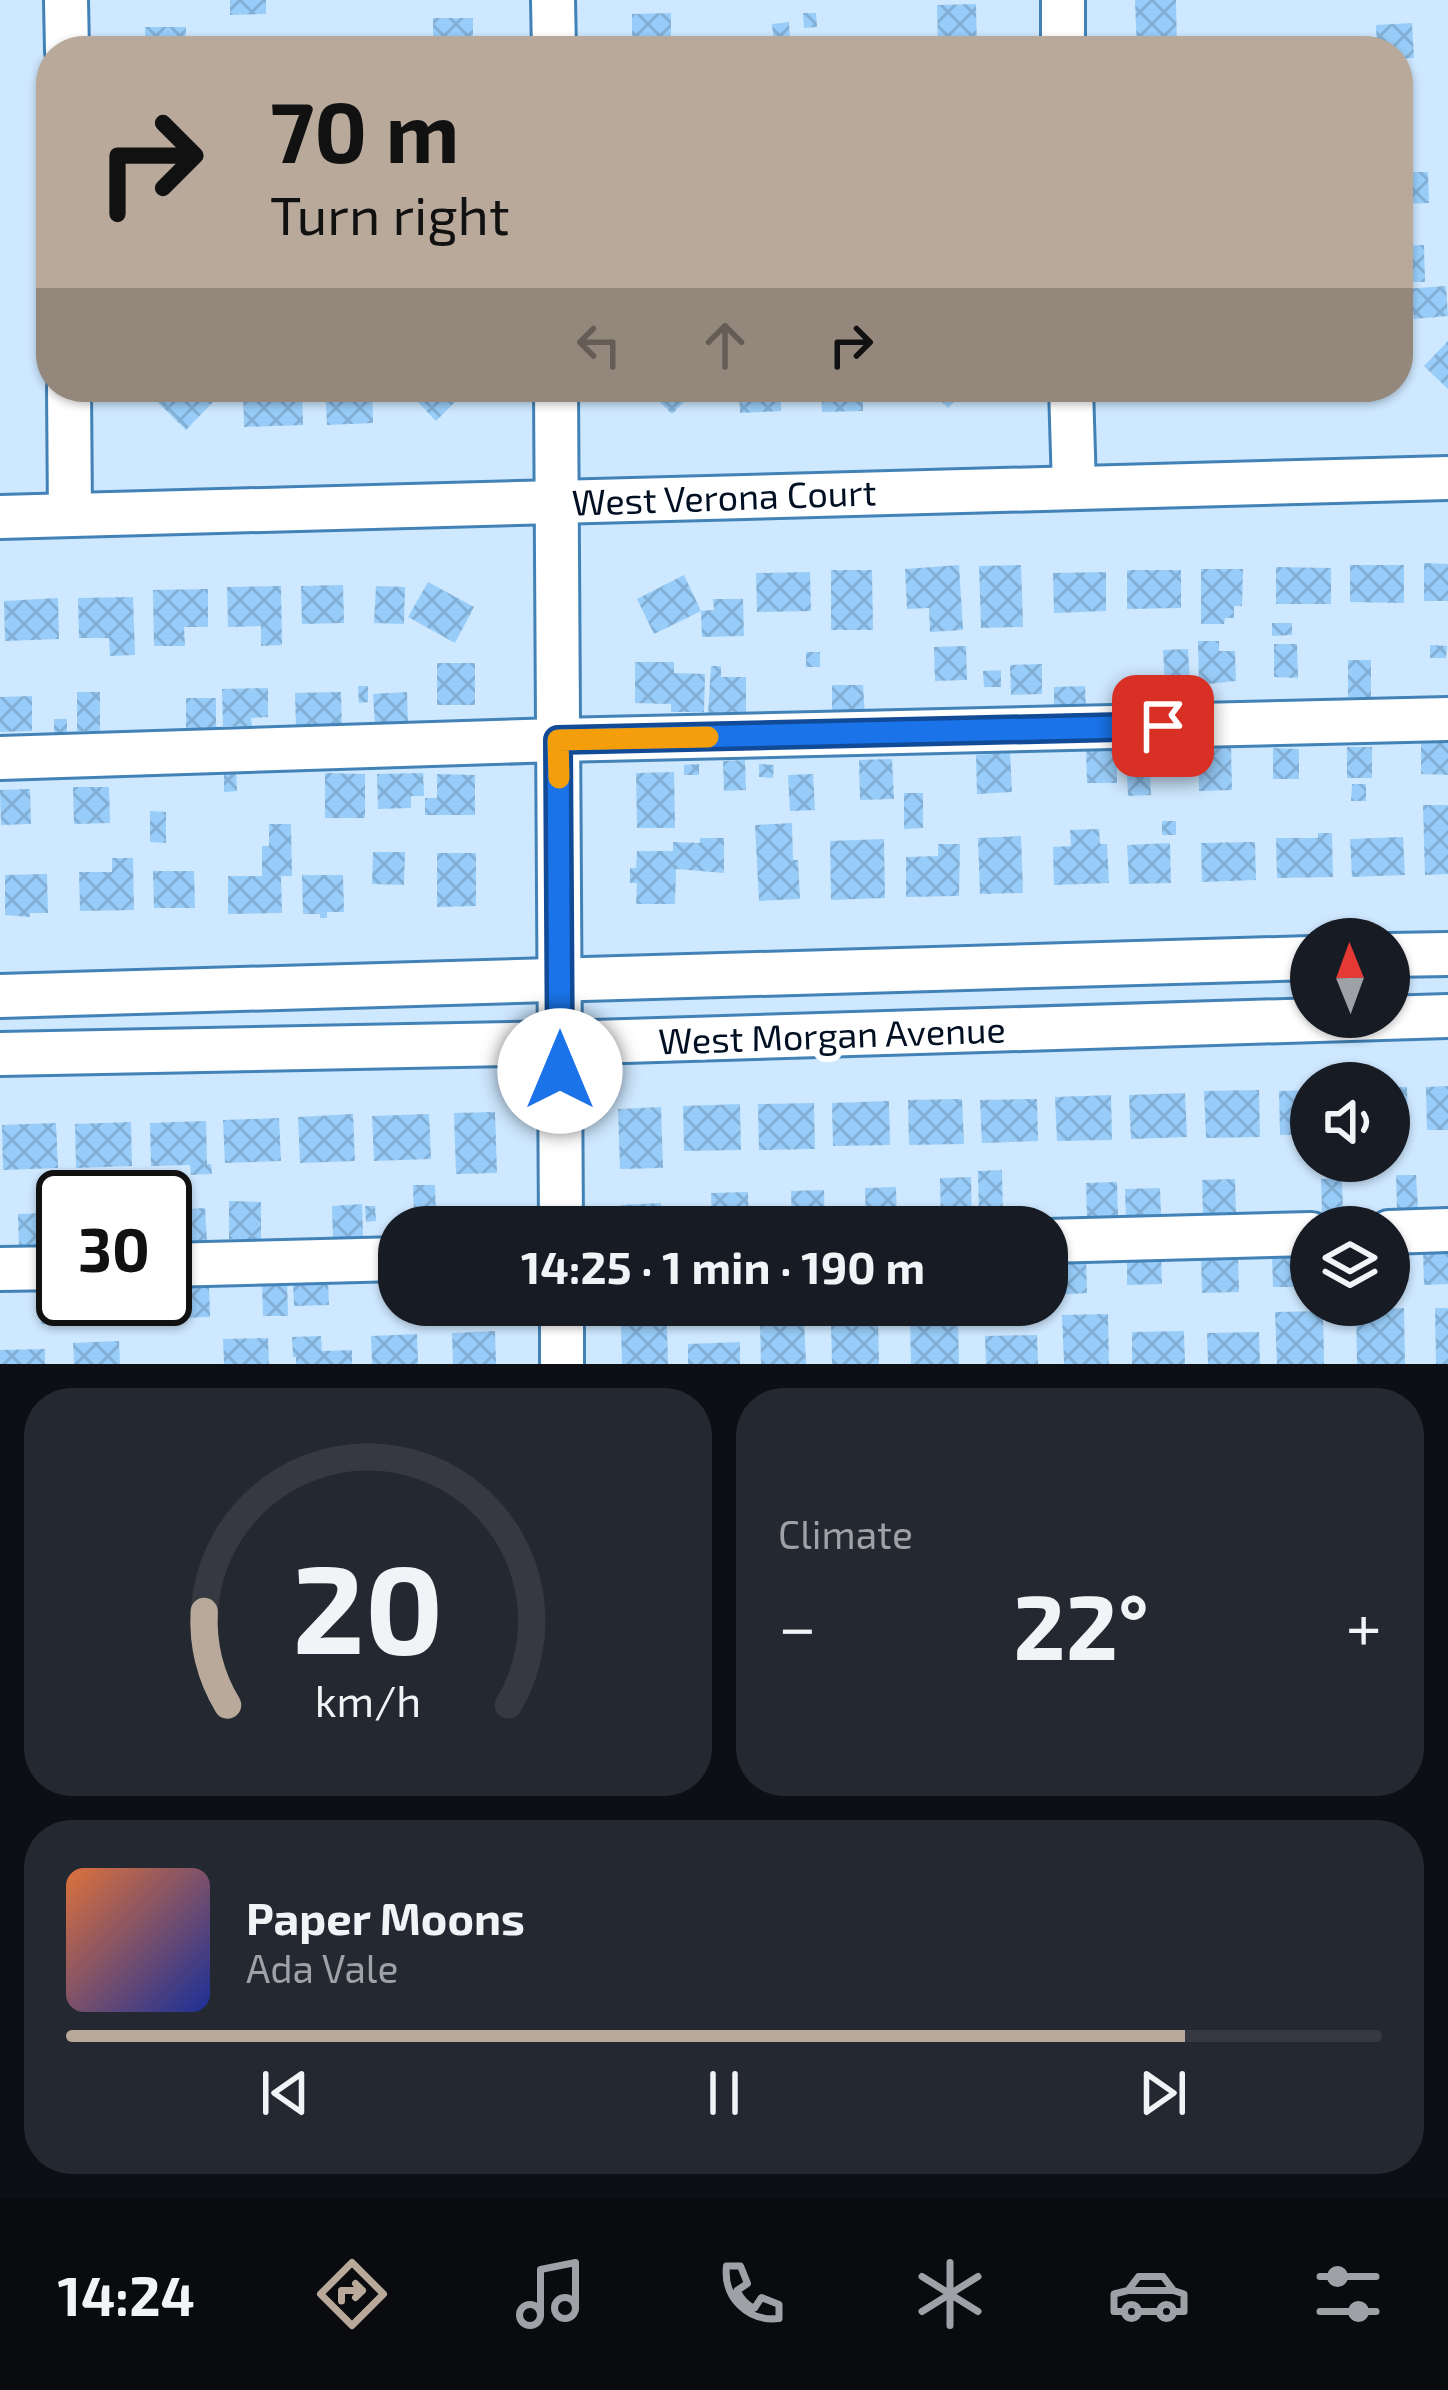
<!DOCTYPE html>
<html lang="en">
<head>
<meta charset="utf-8">
<style>
  body { margin:0; font-family:"Exo 2",sans-serif; background:#242831; color:#f1f3f6; height:100vh; display:flex; flex-direction:column; font-size:45px; white-space:nowrap }
  * { box-sizing:border-box; margin:0 }
  p { font-size:39px; color:#9ea1a6 }
  .icon { flex:none; width:66px; height:66px; fill:none; stroke:currentColor; stroke-width:2; stroke-linecap:round; stroke-linejoin:round }
  .map { position:relative; height:1364px; overflow:hidden }
  .side { display:flex; flex-direction:column; gap:24px; padding:24px; background:#0d0f14; flex:1 }
  .side>* { flex:none }
  .banner { position:absolute; left:36px; top:36px; width:1377px; height:366px; border-radius:48px; box-shadow:0 3px 9px #0004; background:#b9a99a; color:#111; overflow:hidden }
  .needle { width:78px; rotate:359deg }
  .buttons { position:absolute; left:1290px; top:918px; display:grid; gap:24px }
  .buttons a { display:grid; place-items:center; width:120px; height:120px; border-radius:50%; background:#171b24; box-shadow:0 3px 9px #0004; font-size:60px }
  .speed { position:absolute; left:36px; top:1170px; display:flex; gap:24px; font-size:60px; font-weight:700; text-align:center }
  .speed>* { display:grid; place-content:center; width:156px; height:156px; border-radius:50%; background:#171b24; box-shadow:0 3px 9px #0004; line-height:1 }
  .speed .limit { border:6px solid #111; border-radius:18px; background:#fff; color:#111 }
  .pin { position:absolute; display:grid; place-items:center; width:102px; height:102px; color:#fff; margin:-51px; border-radius:24px; box-shadow:0 6px 18px #0006 }
  .me { position:absolute; width:132px; margin:-66px; rotate:0deg; stroke-linejoin:round; filter:drop-shadow(0 0 9px #0008) }
  .turn { display:flex; align-items:center; gap:42px; height:252px; padding:0 36px; font-size:54px }
  .turn .icon { width:156px; height:156px; stroke-width:2.5 }
  .turn b { display:block; font-size:84px; line-height:102px }
  .lanes { display:flex; align-items:center; height:114px; padding:0 36px; background:#0003; justify-content:center; gap:60px; direction:ltr }
  .lanes .off { opacity:.35 }
  .big { font-size:90px; font-weight:700; line-height:1.1 }
  .side .widget { flex:1; display:flex; flex-direction:column; justify-content:center; gap:18px; min-width:0; padding:0 42px; border-radius:48px; background:#242831 }
  .side .dial { align-items:center; gap:0 }
  .dial svg { height:312px; overflow:visible; fill:none; stroke:#363941; stroke-width:7; stroke-linecap:round; text-anchor:middle }
  .dial text { fill:#f1f3f6; stroke:none }
  .song { display:flex; align-items:center; gap:36px }
  .cover { width:144px; height:144px; border-radius:18px; background:linear-gradient(135deg,hsl(20 70% 55%),hsl(230 70% 35%)) }
  .played { height:12px; border-radius:6px; background:linear-gradient(90deg,#b9a99a 85%,#363941 85%) }
  .keys { display:flex; justify-content:space-around; direction:ltr }
  .heat { display:flex; justify-content:space-between; align-items:center; font-size:66px; direction:ltr }
  .side .tiles { flex:1; display:grid; gap:24px; grid-template-columns:1fr 1fr }
  .widget:last-child { grid-column:span 2 }
  .trip { position:absolute; left:378px; top:1206px; width:690px; height:120px; border-radius:48px; background:#171b24; box-shadow:0 3px 9px #0004; font-weight:700; line-height:120px; text-align:center }
  .tab-bar { display:flex; height:192px; justify-content:space-around; align-items:center; background:#090b0e; color:#9ea1a6 }
  .tab-bar .icon { width:84px; height:84px }
  .tab-bar .active { color:#b9a99a }
  .tab-bar b { font-size:54px; color:#f1f3f6 }
  .map>svg:first-child { display:block }
  .building { fill:url(#building-cross-hatch) }
  .lines { fill:none; stroke-linecap:round; stroke-linejoin:round }
  .minor-casing { stroke:#4282b6; stroke-width:48 }
  .minor { stroke:#fff; stroke-width:42 }
  .route-casing { stroke:#114b97; stroke-width:30 }
  .route { stroke:#1a73e8; stroke-width:21 }
  .slow { stroke:#f59e0b; stroke-width:21 }
  .labels { text-anchor:middle; dominant-baseline:central; stroke-width:12; stroke-linejoin:round; paint-order:stroke }
  .street-label { font-size:36px; fill:#000f22; stroke:#fff }
</style>
</head>
<body>
<div class="map">
<svg width="1448" height="1364" viewBox="0 0 1448 1364">
  <defs>
    <pattern id="building-cross-hatch" width="8" height="8" patternUnits="userSpaceOnUse" patternTransform="scale(3)"><rect width="8" height="8" fill="#99cdf9"/><path d="M0 0l8 8M0 8l8-8" fill="none" stroke="#82afd5"/></pattern>
  </defs>
  <rect width="100%" height="100%" fill="#cee8ff"/>
  <!-- building -->
  <g class="building">
    <polygon points="230,0 266,0 266,14 230,15"/>
    <polygon points="1135,0 1176,0 1177,51 1137,51"/>
    <polygon points="976,4 977,51 938,51 937,5"/>
    <polygon points="671,13 671,47 690,46 690,51 632,51 632,14"/>
    <polygon points="803,13 816,13 817,27 804,28"/>
    <rect x="433" y="18" width="40" height="33"/>
    <polygon points="789,22 790,42 774,43 772,24"/>
    <polygon points="1412,23 1414,58 1398,59 1398,51 1377,51 1376,25"/>
    <polygon points="145,27 186,27 185,51 145,51"/>
    <polygon points="901,40 902,51 885,51 885,41"/>
    <polygon points="745,46 745,51 711,51 711,47"/>
    <polygon points="1409,94 1410,131 1398,131 1398,95"/>
    <polygon points="1398,172 1428,172 1429,203 1398,204"/>
    <polygon points="1424,245 1425,282 1398,282 1398,246"/>
    <polygon points="1446,286 1448,316 1414,319 1413,309 1406,309 1405,289"/>
    <polygon points="1448,341 1448,389 1424,366"/>
    <polygon points="142,387 198,387 213,402 186,430"/>
    <polygon points="302,387 303,425 244,427 243,388"/>
    <polygon points="325,387 372,387 373,423 327,425"/>
    <polygon points="413,387 470,387 436,421 408,392"/>
    <polygon points="644,387 699,387 672,414"/>
    <polygon points="739,387 781,387 781,411 740,413"/>
    <polygon points="821,387 863,387 863,411 822,412"/>
    <polygon points="926,387 968,387 948,408"/>
    <polygon points="1169,387 1198,387 1185,401"/>
    <polygon points="1253,387 1311,387 1312,398 1253,400"/>
    <polygon points="1333,387 1376,387 1377,396 1334,399"/>
    <polygon points="1424,563 1448,564 1448,601 1424,601"/>
    <polygon points="959,565 963,630 930,632 929,608 907,609 905,569"/>
    <polygon points="1021,565 1023,627 981,628 979,566"/>
    <polygon points="1350,565 1404,565 1404,603 1350,602"/>
    <polygon points="1276,567 1331,568 1331,604 1276,604"/>
    <polygon points="1201,569 1243,569 1242,606 1234,606 1234,618 1225,618 1224,624 1201,624"/>
    <polygon points="831,570 872,570 873,630 831,630"/>
    <polygon points="1127,570 1181,570 1181,608 1127,609"/>
    <polygon points="810,572 811,611 757,612 756,573"/>
    <polygon points="1106,572 1106,611 1054,613 1053,573"/>
    <polygon points="684,575 701,611 654,634 637,599"/>
    <polygon points="428,582 474,607 455,643 408,617"/>
    <polygon points="343,585 344,623 302,624 301,586"/>
    <polygon points="281,586 282,645 261,646 261,626 228,627 227,587"/>
    <polygon points="376,586 405,587 404,624 374,623"/>
    <polygon points="208,589 208,627 184,627 185,646 154,646 153,590"/>
    <polygon points="133,597 135,655 110,656 109,638 79,638 78,598"/>
    <polygon points="58,598 59,639 5,641 4,601"/>
    <polygon points="713,599 743,599 744,636 702,637 701,611 714,610"/>
    <polygon points="1272,623 1292,623 1292,635 1272,636"/>
    <polygon points="1198,641 1219,641 1219,651 1235,651 1236,681 1199,685"/>
    <polygon points="1274,644 1297,644 1298,678 1274,677"/>
    <polygon points="1430,645 1447,646 1446,658 1430,658"/>
    <polygon points="966,646 967,680 935,681 934,647"/>
    <polygon points="1188,649 1190,684 1165,685 1163,650"/>
    <rect x="806" y="652" width="14" height="15"/>
    <rect x="1348" y="660" width="23" height="37"/>
    <polygon points="635,662 674,662 674,673 705,674 704,712 671,712 671,704 635,703"/>
    <rect x="437" y="663" width="38" height="42"/>
    <polygon points="1042,664 1042,694 1011,695 1010,665"/>
    <polygon points="711,666 721,666 721,677 746,677 746,714 708,714"/>
    <polygon points="1001,670 1001,687 984,687 983,671"/>
    <polygon points="832,685 863,685 865,716 832,716"/>
    <polygon points="358,686 368,686 368,702 359,703"/>
    <polygon points="1085,686 1086,708 1054,709 1054,687"/>
    <polygon points="268,688 268,717 251,718 252,726 223,726 222,689"/>
    <rect x="77" y="692" width="23" height="39"/>
    <polygon points="341,692 342,727 296,729 295,693"/>
    <polygon points="407,692 408,726 375,727 373,694"/>
    <polygon points="32,696 32,731 0,732 0,697"/>
    <rect x="186" y="698" width="30" height="33"/>
    <rect x="54" y="719" width="13" height="18"/>
    <polygon points="1421,742 1448,742 1448,775 1421,774"/>
    <polygon points="1086,747 1117,747 1117,783 1087,783"/>
    <rect x="1347" y="747" width="25" height="31"/>
    <polygon points="1231,748 1232,790 1199,791 1198,749"/>
    <polygon points="1273,748 1299,749 1299,779 1273,779"/>
    <polygon points="1010,753 1012,792 977,794 976,755"/>
    <polygon points="1149,753 1151,795 1128,796 1126,754"/>
    <polygon points="892,759 894,799 860,800 859,760"/>
    <polygon points="745,760 746,790 724,791 723,761"/>
    <polygon points="699,764 699,775 684,775 684,765"/>
    <polygon points="759,764 774,765 773,778 759,777"/>
    <polygon points="236,771 237,791 224,792 224,772"/>
    <polygon points="674,772 675,828 637,828 636,773"/>
    <polygon points="325,773 365,774 365,818 325,818"/>
    <polygon points="423,773 424,796 411,796 411,808 378,809 377,774"/>
    <polygon points="437,774 475,775 475,815 425,815 425,798 437,798"/>
    <polygon points="813,774 815,810 790,811 788,775"/>
    <polygon points="1352,784 1366,784 1366,801 1351,801"/>
    <polygon points="73,787 109,787 110,823 74,824"/>
    <polygon points="30,789 31,824 1,825 0,790"/>
    <polygon points="904,793 923,793 923,828 904,829"/>
    <polygon points="1423,805 1448,805 1448,874 1425,875"/>
    <polygon points="150,811 166,812 166,843 150,842"/>
    <rect x="1162" y="821" width="14" height="14"/>
    <polygon points="792,823 793,860 798,860 800,899 759,901 755,825"/>
    <polygon points="269,824 291,824 292,876 281,876 282,913 228,914 228,876 262,876 262,846 269,846"/>
    <polygon points="1099,829 1100,844 1107,844 1109,883 1054,885 1053,847 1071,846 1070,830"/>
    <polygon points="1318,833 1332,833 1333,877 1277,878 1276,838 1318,838"/>
    <polygon points="1021,836 1023,893 980,894 978,838"/>
    <polygon points="1403,837 1405,875 1352,877 1350,839"/>
    <polygon points="700,838 724,838 724,873 676,869 675,904 636,904 637,883 630,883 630,868 636,868 637,851 673,851 673,842 700,843"/>
    <polygon points="884,839 885,898 831,900 830,841"/>
    <polygon points="1255,842 1256,880 1202,882 1201,843"/>
    <polygon points="1170,843 1171,883 1129,884 1127,845"/>
    <polygon points="938,844 960,844 959,896 906,897 906,857 938,856"/>
    <polygon points="373,852 405,852 404,885 372,884"/>
    <polygon points="437,853 476,853 476,906 437,907"/>
    <polygon points="112,858 133,858 134,910 80,911 79,872 112,872"/>
    <polygon points="153,871 194,871 195,908 154,908"/>
    <polygon points="47,874 48,913 30,913 30,917 5,915 5,875"/>
    <polygon points="302,875 343,875 344,912 327,912 327,918 320,918 320,914 303,914"/>
    <polygon points="1448,1086 1448,1130 1427,1130 1426,1087"/>
    <polygon points="1389,1087 1407,1087 1408,1132 1389,1132"/>
    <polygon points="1259,1090 1260,1137 1206,1138 1204,1091"/>
    <polygon points="1311,1090 1311,1134 1280,1135 1279,1091"/>
    <polygon points="1185,1093 1187,1137 1131,1139 1129,1095"/>
    <polygon points="1111,1095 1112,1140 1057,1141 1055,1097"/>
    <polygon points="962,1099 964,1144 909,1145 908,1100"/>
    <polygon points="1037,1099 1038,1141 982,1143 980,1100"/>
    <polygon points="889,1101 890,1145 833,1146 832,1103"/>
    <polygon points="814,1103 815,1149 759,1150 758,1104"/>
    <polygon points="740,1104 741,1150 684,1151 683,1106"/>
    <polygon points="661,1107 663,1168 620,1169 618,1109"/>
    <polygon points="495,1112 497,1173 456,1174 454,1113"/>
    <polygon points="353,1114 355,1161 300,1163 298,1117"/>
    <polygon points="429,1114 431,1159 374,1161 372,1116"/>
    <polygon points="279,1118 281,1161 225,1163 223,1120"/>
    <polygon points="206,1121 207,1164 211,1164 212,1174 191,1175 190,1165 151,1166 150,1123"/>
    <polygon points="131,1122 132,1166 76,1168 75,1124"/>
    <polygon points="56,1123 58,1168 3,1170 2,1125"/>
    <polygon points="1002,1170 1003,1220 979,1220 978,1171"/>
    <polygon points="1396,1175 1416,1175 1418,1209 1397,1209"/>
    <polygon points="971,1177 972,1221 941,1221 940,1178"/>
    <polygon points="1342,1178 1343,1211 1322,1212 1321,1179"/>
    <polygon points="1235,1179 1236,1213 1203,1214 1202,1180"/>
    <polygon points="1117,1182 1118,1217 1087,1218 1086,1183"/>
    <polygon points="413,1185 435,1185 436,1216 414,1216"/>
    <polygon points="896,1187 897,1221 866,1223 865,1188"/>
    <polygon points="1160,1188 1161,1216 1126,1217 1125,1189"/>
    <polygon points="824,1190 825,1224 792,1225 791,1191"/>
    <polygon points="748,1192 749,1227 712,1227 711,1193"/>
    <polygon points="229,1201 261,1202 261,1240 229,1239"/>
    <polygon points="661,1203 662,1227 622,1227 621,1205"/>
    <polygon points="362,1204 363,1237 333,1238 332,1206"/>
    <polygon points="365,1206 375,1206 376,1221 366,1222"/>
    <polygon points="205,1208 207,1242 185,1243 184,1209"/>
    <polygon points="483,1208 484,1227 454,1227 453,1209"/>
    <polygon points="49,1213 50,1246 19,1247 18,1214"/>
    <polygon points="1423,1250 1448,1250 1448,1284 1424,1285"/>
    <polygon points="1161,1253 1162,1284 1127,1285 1127,1254"/>
    <polygon points="1300,1253 1301,1287 1273,1287 1272,1254"/>
    <polygon points="1238,1257 1239,1292 1202,1293 1201,1258"/>
    <polygon points="1086,1258 1087,1293 1056,1295 1055,1259"/>
    <polygon points="328,1279 329,1305 294,1306 293,1280"/>
    <polygon points="287,1280 288,1316 263,1316 262,1281"/>
    <polygon points="209,1284 210,1317 178,1318 177,1285"/>
    <polygon points="63,1286 66,1323 41,1324 40,1287"/>
    <polygon points="115,1299 137,1299 138,1319 116,1320"/>
    <polygon points="416,1305 440,1305 441,1313 416,1314"/>
    <polygon points="445,1305 484,1305 484,1310 465,1311 465,1317 445,1318"/>
    <polygon points="636,1305 674,1305 674,1312 663,1313 663,1324 667,1324 668,1364 622,1364 621,1325 642,1325 642,1312 636,1312"/>
    <polygon points="684,1305 708,1305 708,1312 684,1313"/>
    <polygon points="1404,1308 1405,1364 1357,1364 1356,1309"/>
    <polygon points="1435,1308 1448,1308 1448,1364 1436,1364"/>
    <polygon points="1323,1311 1324,1364 1277,1364 1275,1312"/>
    <polygon points="1108,1314 1109,1364 1064,1364 1062,1315"/>
    <polygon points="958,1318 959,1364 911,1364 910,1319"/>
    <polygon points="804,1319 806,1364 761,1364 760,1320"/>
    <polygon points="878,1320 879,1364 832,1364 831,1322"/>
    <polygon points="495,1331 496,1364 453,1364 452,1333"/>
    <polygon points="1184,1331 1185,1364 1132,1364 1132,1332"/>
    <polygon points="1259,1332 1260,1364 1208,1364 1207,1333"/>
    <polygon points="417,1334 418,1364 372,1364 371,1336"/>
    <polygon points="1037,1335 1038,1364 986,1364 985,1336"/>
    <polygon points="321,1336 322,1351 352,1350 352,1364 296,1364 296,1357 293,1357 292,1337"/>
    <polygon points="268,1338 269,1364 224,1364 223,1339"/>
    <polygon points="119,1341 120,1364 74,1364 73,1343"/>
    <polygon points="740,1342 740,1364 688,1364 688,1344"/>
    <polygon points="45,1349 45,1364 0,1364 0,1350"/>
  </g>
  <g class="lines">
    <defs>
      <g id="minor">
        <polyline points="66,0 67,51"/>
        <polyline points="553,0 554,51"/>
        <polyline points="1063,51 1063,0"/>
        <polyline points="69,387 70,515"/>
        <polyline points="556,387 561,1227"/>
        <polyline points="1071,387 1074,488"/>
        <polyline points="0,517 1448,478"/>
        <polyline points="0,758 558,740 1448,719"/>
        <polyline points="1389,955 1448,954"/>
        <polyline points="0,996 1311,958"/>
        <polyline points="0,1054 560,1043 1448,1016"/>
        <polyline points="1389,1232 1448,1230"/>
        <polyline points="1047,1241 1311,1234"/>
        <polyline points="165,1265 399,1259"/>
        <polyline points="0,1269 63,1268"/>
        <polyline points="562,1305 562,1364"/>
      </g>
    </defs>
    <!-- minor casing -->
    <use href="#minor" class="minor-casing"/>
    <!-- minor -->
    <use href="#minor" class="minor"/>
  </g>
  <g class="lines">
    <defs>
      <polyline id="route" points="560,1071 558,740 1163,726"/>
    </defs>
    <!-- route casing -->
    <use href="#route" class="route-casing"/>
    <!-- route -->
    <use href="#route" class="route"/>
    <!-- slow -->
    <polyline class="slow" points="559,778 558,740 708,737"/>
  </g>
  <g class="labels">
    <!-- street labels -->
    <g class="street-label">
      <text transform="translate(724 496) rotate(-2)">West Verona Court</text>
      <text transform="translate(832 1034) rotate(-2)">West Morgan Avenue</text>
    </g>
  </g>
</svg>
<div class="buttons">
<a><svg class="needle" viewBox="-14 -14 28 28"><path d="M0-13l5 13h-10z" fill="#e53935"/><path d="M0 13l5-13h-10z" fill="#9ea1a6"/></svg></a>
<a><svg class="icon" aria-label="sound" viewBox="0 0 24 24"><path d="M4 9h4l5-4v14l-5-4H4zM17 9q2 3 0 6"/></svg></a>
<a><svg class="icon" aria-label="layers" viewBox="0 0 24 24"><path d="M12 4l9 5-9 5-9-5zM3 14l9 5 9-5"/></svg></a>
</div>
<div class="speed"><div class="limit">30</div></div>
<div class="pin" style="left:1163px;top:726px;background:#d93025"><svg class="icon" aria-label="arrive" viewBox="0 0 24 24"><path d="M6 21V4h12l-3 4 3 4H6"/></svg></div>
<svg class="me" style="left:560px;top:1071px" viewBox="-20 -20 40 40"><circle r="19" fill="#fff"/><path d="M0-13L10 11 0 6-10 11z" fill="#1a73e8"/></svg>
<div class="trip">14:25 · 1 min · 190 m</div>
<div class="banner">
<div class="turn"><svg class="icon" aria-label="right" viewBox="0 0 24 24"><path d="M7 20v-9h11M14 6l5 5-5 5"/></svg><div><b>70 m</b>Turn right</div></div>
<div class="lanes"><svg class="icon off" aria-label="left" viewBox="0 0 24 24"><path d="M17 20v-9H6M10 6l-5 5 5 5"/></svg><svg class="icon off" aria-label="ahead" viewBox="0 0 24 24"><path d="M12 20V5M6 11l6-6 6 6"/></svg><svg class="icon" aria-label="right" viewBox="0 0 24 24"><path d="M7 20v-9h11M14 6l5 5-5 5"/></svg></div>
</div>
</div>
<section class="side">
<div class="tiles">
<div class="widget dial"><svg viewBox="0 0 100 80">
<path d="M14 69A42 42 0 1 1 86 69"/>
<path d="M14 69A42 42 0 0 1 8 45" stroke="#b9a99a"/>
<text x="50" y="56" font-size="32" font-weight="700">20</text>
<text x="50" y="72" font-size="11">km/h</text>
</svg></div>
<div class="widget"><p>Climate</p>
<div class="heat"><a>−</a><b class="big">22°</b><a>+</a></div>
</div>
<div class="widget">
<div class="song"><i class="cover"></i><div><b>Paper Moons</b><p>Ada Vale</p></div></div>
<div class="played"></div>
<div class="keys"><svg class="icon" aria-label="previous" viewBox="0 0 24 24"><path d="M18 5L8 12l10 7zM5 5v14"/></svg><svg class="icon" aria-label="pause" viewBox="0 0 24 24"><path d="M8 5v14M16 5v14"/></svg><svg class="icon" aria-label="next" viewBox="0 0 24 24"><path d="M6 5l10 7-10 7zM19 5v14"/></svg></div>
</div>
</div>
</section>
<nav class="tab-bar">
<b>14:24</b>
<svg class="icon active" aria-label="directions" viewBox="0 0 24 24"><path d="M12 3l9 9-9 9-9-9zM9 14v-3h6M13 9l2 2-2 2"/></svg>
<svg class="icon" aria-label="music" viewBox="0 0 24 24"><path d="M9 18V5l10-2v13"/><circle cx="6" cy="18" r="3"/><circle cx="16" cy="16" r="3"/></svg>
<svg class="icon" aria-label="phone" viewBox="0 0 24 24"><path d="M5 4h4l2 5-3 2q2 4 5 5l2-3 5 2v4C11 20 4 13 5 4z"/></svg>
<svg class="icon" aria-label="climate" viewBox="0 0 24 24"><path d="M12 3v18M4 7l16 10M4 17L20 7"/></svg>
<svg class="icon" aria-label="car" viewBox="0 0 24 24"><path d="M5 17H2v-5l4-1 3-4h7l3 4 3 1v5h-3M9 17h6M6 11h13"/><circle cx="7" cy="17" r="2"/><circle cx="17" cy="17" r="2"/></svg>
<svg class="icon" aria-label="filters" viewBox="0 0 24 24"><path d="M4 7h16M4 17h16"/><circle cx="9" cy="7" r="2"/><circle cx="15" cy="17" r="2"/></svg>
</nav>
</body>
</html>
